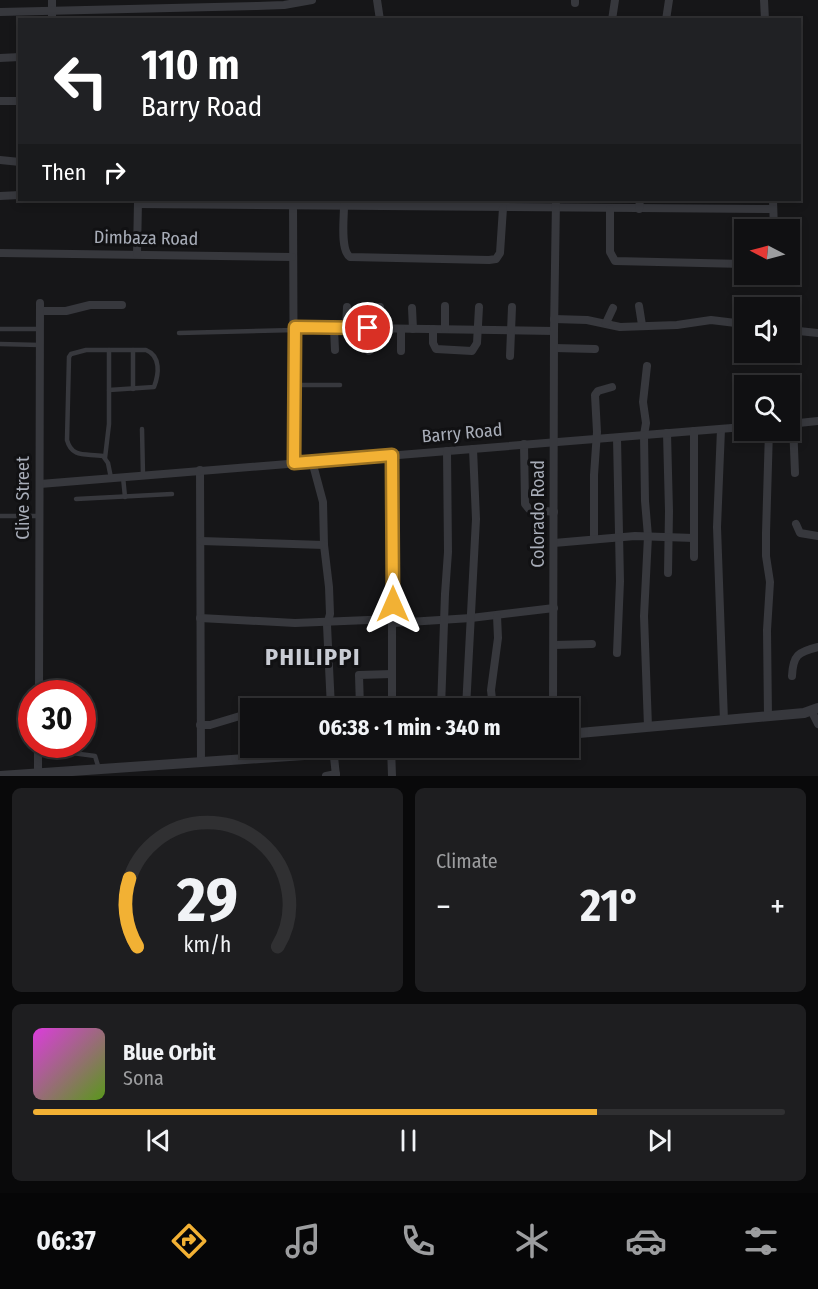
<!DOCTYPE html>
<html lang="en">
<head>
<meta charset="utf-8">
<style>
  body { margin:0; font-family:"Fira Sans Condensed",sans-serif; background:#1e1e20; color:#f1f3f6; height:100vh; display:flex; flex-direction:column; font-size:22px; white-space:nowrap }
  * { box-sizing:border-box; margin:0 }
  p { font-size:20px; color:#9c9d9f }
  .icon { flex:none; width:33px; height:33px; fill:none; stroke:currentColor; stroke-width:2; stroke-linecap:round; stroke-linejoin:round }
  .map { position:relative; height:776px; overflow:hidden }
  .sheet { display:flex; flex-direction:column; gap:12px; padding:12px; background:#09090a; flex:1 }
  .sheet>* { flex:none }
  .guide { position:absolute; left:18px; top:18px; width:783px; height:183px; border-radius:0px; box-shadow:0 3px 9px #0003,0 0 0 2px #303032; background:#202124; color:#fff; overflow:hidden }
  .needle { width:39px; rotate:276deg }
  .fabs { position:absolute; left:734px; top:219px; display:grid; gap:12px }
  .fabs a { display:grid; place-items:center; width:66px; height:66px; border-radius:0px; background:#101012; box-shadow:0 3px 9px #0003,0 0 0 2px #303032; font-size:30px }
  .speed { position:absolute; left:18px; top:680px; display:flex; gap:12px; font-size:30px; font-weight:700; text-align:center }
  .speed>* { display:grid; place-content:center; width:78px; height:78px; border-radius:50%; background:#101012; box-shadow:0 3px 9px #0003,0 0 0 2px #303032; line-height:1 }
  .speed .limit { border:9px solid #d22; background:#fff; color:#111 }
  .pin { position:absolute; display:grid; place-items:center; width:51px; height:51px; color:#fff; margin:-26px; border:3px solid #fff; border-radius:50%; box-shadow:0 2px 6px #0007 }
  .me { position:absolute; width:66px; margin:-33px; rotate:0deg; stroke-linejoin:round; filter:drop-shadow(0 0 4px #0008) }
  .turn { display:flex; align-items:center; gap:21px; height:126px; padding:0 24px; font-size:27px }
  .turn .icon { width:78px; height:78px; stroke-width:2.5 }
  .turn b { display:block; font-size:42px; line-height:51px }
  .then { display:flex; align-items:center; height:57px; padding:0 24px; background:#0003; gap:12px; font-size:22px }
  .big { font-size:45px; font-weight:700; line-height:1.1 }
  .sheet .card { flex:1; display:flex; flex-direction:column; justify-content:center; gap:9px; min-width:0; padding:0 21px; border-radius:9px; background:#1e1e20 }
  .sheet .dial { align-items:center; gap:0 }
  .dial svg { height:156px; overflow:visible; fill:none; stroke:#303032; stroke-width:7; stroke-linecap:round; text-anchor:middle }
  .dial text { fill:#f1f3f6; stroke:none }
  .song { display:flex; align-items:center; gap:18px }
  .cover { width:72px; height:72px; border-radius:9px; background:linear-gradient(135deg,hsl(300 70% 55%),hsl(90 70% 35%)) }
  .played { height:6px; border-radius:3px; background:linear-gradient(90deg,#f2b134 75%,#303032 75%) }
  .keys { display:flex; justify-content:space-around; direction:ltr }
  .heat { display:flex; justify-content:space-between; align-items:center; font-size:33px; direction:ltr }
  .sheet .tiles { flex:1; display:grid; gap:12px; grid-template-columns:1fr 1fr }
  .card:last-child { grid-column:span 2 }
  .trip { position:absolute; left:240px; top:698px; width:339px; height:60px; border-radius:0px; background:#101012; box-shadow:0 3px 9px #0003,0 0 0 2px #303032; font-weight:700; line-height:60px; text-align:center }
  .menu { display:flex; height:96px; justify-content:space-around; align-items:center; background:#060607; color:#9c9d9f }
  .menu .icon { width:42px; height:42px }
  .menu .selected { color:#f2b134 }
  .menu b { font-size:27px; color:#f1f3f6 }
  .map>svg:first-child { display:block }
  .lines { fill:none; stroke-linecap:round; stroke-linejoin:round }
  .service { stroke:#37383d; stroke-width:4.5 }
  .minor { stroke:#37383d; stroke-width:8 }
  .tertiary { stroke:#37383d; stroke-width:10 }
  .route-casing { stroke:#9d7322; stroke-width:15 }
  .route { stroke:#f2b134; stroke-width:10 }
  .labels { text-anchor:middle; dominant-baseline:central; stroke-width:6; stroke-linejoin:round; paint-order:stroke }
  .street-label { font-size:18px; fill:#a8adb8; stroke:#111113 }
  .district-label { font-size:24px; font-weight:bold; letter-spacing:1.5px; fill:#c9ccd4; stroke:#111113 }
</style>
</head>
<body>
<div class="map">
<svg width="818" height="776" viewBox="0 0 818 776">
  <rect width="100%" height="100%" fill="#161618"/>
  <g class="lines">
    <!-- service -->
    <g class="service">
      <polyline points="0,329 40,329"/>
      <polyline points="179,333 295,330"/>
      <polyline points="0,344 40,345"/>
      <polyline points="294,385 340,385"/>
      <polyline points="133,389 133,350"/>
      <path d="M 109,390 L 154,387 C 159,374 161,356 146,350 L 86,350 L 71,354 L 69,357 L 67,440 C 72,459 87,453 103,456 L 108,463 L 111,478"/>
      <polyline points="142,429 143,476"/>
      <polyline points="105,458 109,424 109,350"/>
      <polyline points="123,477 125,497"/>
      <polyline points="76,499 172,494"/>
      <polyline points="0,516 40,516"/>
      <polyline points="60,744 65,752 95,756 99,769"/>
    </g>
    <!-- minor -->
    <g class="minor">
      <polyline points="52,0 52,20"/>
      <polyline points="377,0 380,20"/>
      <polyline points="764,0 765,20"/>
      <polyline points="575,3 575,0"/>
      <polyline points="0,12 257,6 284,5 312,0"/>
      <polyline points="612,20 615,0"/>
      <polyline points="666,20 669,0"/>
      <polyline points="0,58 20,57"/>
      <polyline points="0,101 20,101"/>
      <polyline points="0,160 20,162"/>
      <polyline points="0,196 20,195"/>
      <polyline points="293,200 294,463"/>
      <polyline points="773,200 774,230"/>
      <polyline points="138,204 773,209"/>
      <path d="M 344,206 C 344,219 340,250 350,257 L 489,260 L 496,259 L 500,253 L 503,208"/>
      <polyline points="610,209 610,252 615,261 744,264"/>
      <polyline points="639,209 640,200"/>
      <polyline points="0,253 292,257"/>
      <polyline points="137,254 138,201"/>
      <polyline points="639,306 642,325"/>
      <polyline points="412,308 413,329"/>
      <polyline points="40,311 66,311 90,305 122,305"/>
      <polyline points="554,319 587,320 620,327 677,325 711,320 744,324"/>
      <polyline points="606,323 613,308"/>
      <polyline points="295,327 554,331"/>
      <polyline points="334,328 335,350"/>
      <polyline points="346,328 347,307"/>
      <polyline points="368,328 369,351"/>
      <polyline points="379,328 380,307"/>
      <polyline points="401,329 401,351"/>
      <polyline points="433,329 433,343 436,349 472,351 477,343 479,307"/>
      <polyline points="445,329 445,306"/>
      <polyline points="789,330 818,333"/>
      <polyline points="554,348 595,349"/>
      <polyline points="510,356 512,307"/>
      <polyline points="647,366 643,402 646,423 644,435 645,501 648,536 644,616 648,727"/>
      <polyline points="789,424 818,421"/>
      <polyline points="793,424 795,473"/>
      <polyline points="721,429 717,527 724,721"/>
      <polyline points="667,433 669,511 668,573"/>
      <polyline points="617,438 620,581 617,653"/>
      <polyline points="524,444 525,504 529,509 554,512"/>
      <polyline points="312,461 323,502 324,545 329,587 330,614 327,625 331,708"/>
      <polyline points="200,470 201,762"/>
      <polyline points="40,484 744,427"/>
      <polyline points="796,524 800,533 818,536"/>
      <polyline points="594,539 594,475 597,432 595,395 598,391 612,387"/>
      <polyline points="201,541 324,545"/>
      <polyline points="554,543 635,536 694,538"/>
      <polyline points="694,557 694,431"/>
      <polyline points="200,618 295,623 393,619"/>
      <polyline points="393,623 471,618 554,608"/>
      <polyline points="554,645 592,644"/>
      <path d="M 792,676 C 793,655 798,652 818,647"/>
      <polyline points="39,693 40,303"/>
      <polyline points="257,708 265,704 290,703"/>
      <polyline points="360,708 359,675 392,674"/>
      <polyline points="392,708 392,455"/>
      <polyline points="441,708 445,594 448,552 447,451"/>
      <polyline points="466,708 476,519 473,449"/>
      <polyline points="493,708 491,690 498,638 497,616"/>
      <polyline points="553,708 554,331 556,200"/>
      <polyline points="812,712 818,724"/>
      <polyline points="768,717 767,630 770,582 766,556 766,533 769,430"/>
      <polyline points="200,725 210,725 250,713"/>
      <polyline points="333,747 336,776"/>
      <polyline points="391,747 392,776"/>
      <polyline points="38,773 38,744"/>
      <polyline points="326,776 336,774"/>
    </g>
    <!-- tertiary -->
    <g class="tertiary">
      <polyline points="568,734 804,713 818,708"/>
      <polyline points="0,776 420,747"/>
    </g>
  </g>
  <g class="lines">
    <defs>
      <polyline id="route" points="368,328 295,327 294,463 392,455 393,604"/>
    </defs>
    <!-- route casing -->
    <use href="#route" class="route-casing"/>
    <!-- route -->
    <use href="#route" class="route"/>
  </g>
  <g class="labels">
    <!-- street labels -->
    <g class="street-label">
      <text transform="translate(146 238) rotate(1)">Dimbaza Road</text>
      <text transform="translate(462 433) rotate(-5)">Barry Road</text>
      <text transform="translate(23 498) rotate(-90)">Clive Street</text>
      <text transform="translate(538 514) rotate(-90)">Colorado Road</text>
    </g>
    <!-- district labels -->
    <g class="district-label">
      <text x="313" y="657">PHILIPPI</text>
    </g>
  </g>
</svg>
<div class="fabs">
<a><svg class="needle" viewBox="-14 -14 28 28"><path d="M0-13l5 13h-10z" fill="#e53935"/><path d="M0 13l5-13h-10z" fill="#9c9d9f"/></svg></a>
<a><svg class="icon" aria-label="sound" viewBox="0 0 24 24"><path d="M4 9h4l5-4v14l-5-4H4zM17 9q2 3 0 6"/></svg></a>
<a><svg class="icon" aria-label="search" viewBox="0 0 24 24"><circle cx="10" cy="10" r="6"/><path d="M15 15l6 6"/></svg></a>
</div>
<div class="speed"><div class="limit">30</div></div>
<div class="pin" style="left:368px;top:328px;background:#d93025"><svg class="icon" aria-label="arrive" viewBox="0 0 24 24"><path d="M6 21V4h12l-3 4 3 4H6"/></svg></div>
<svg class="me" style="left:393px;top:604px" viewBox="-20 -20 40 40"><path d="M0-17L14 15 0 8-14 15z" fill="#f2b134" stroke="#fff" stroke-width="4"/></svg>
<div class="trip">06:38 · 1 min · 340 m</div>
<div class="guide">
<div class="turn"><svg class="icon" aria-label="left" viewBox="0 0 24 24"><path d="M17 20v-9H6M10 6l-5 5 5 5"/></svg><div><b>110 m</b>Barry Road</div></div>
<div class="then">Then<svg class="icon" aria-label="right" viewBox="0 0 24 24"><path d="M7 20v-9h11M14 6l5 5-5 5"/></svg></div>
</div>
</div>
<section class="sheet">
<div class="tiles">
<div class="card dial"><svg viewBox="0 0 100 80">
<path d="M14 69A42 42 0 1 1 86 69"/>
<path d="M14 69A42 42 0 0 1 10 34" stroke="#f2b134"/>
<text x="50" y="56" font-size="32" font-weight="700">29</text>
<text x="50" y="72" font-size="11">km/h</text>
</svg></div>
<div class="card"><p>Climate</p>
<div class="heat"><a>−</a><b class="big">21°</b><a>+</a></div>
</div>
<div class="card">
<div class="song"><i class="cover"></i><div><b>Blue Orbit</b><p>Sona</p></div></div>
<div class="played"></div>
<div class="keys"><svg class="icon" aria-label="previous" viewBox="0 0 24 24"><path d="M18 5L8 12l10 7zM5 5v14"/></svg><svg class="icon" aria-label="pause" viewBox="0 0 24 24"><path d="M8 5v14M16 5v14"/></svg><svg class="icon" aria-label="next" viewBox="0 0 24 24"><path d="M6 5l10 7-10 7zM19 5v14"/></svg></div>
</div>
</div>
</section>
<nav class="menu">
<b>06:37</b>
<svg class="icon selected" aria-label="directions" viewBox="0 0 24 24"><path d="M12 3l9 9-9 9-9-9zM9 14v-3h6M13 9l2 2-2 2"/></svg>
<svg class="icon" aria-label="music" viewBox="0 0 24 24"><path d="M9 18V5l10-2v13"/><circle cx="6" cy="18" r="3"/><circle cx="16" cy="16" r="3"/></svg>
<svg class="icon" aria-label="phone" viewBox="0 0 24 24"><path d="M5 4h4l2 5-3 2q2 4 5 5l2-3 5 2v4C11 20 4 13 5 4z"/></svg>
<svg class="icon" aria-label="climate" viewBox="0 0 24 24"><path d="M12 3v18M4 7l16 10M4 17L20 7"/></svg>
<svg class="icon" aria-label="car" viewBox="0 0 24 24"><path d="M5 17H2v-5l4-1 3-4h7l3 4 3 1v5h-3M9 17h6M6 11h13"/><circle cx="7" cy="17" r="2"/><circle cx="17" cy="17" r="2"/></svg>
<svg class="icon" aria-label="filters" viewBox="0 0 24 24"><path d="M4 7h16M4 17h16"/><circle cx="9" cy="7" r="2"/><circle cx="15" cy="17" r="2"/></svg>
</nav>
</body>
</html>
